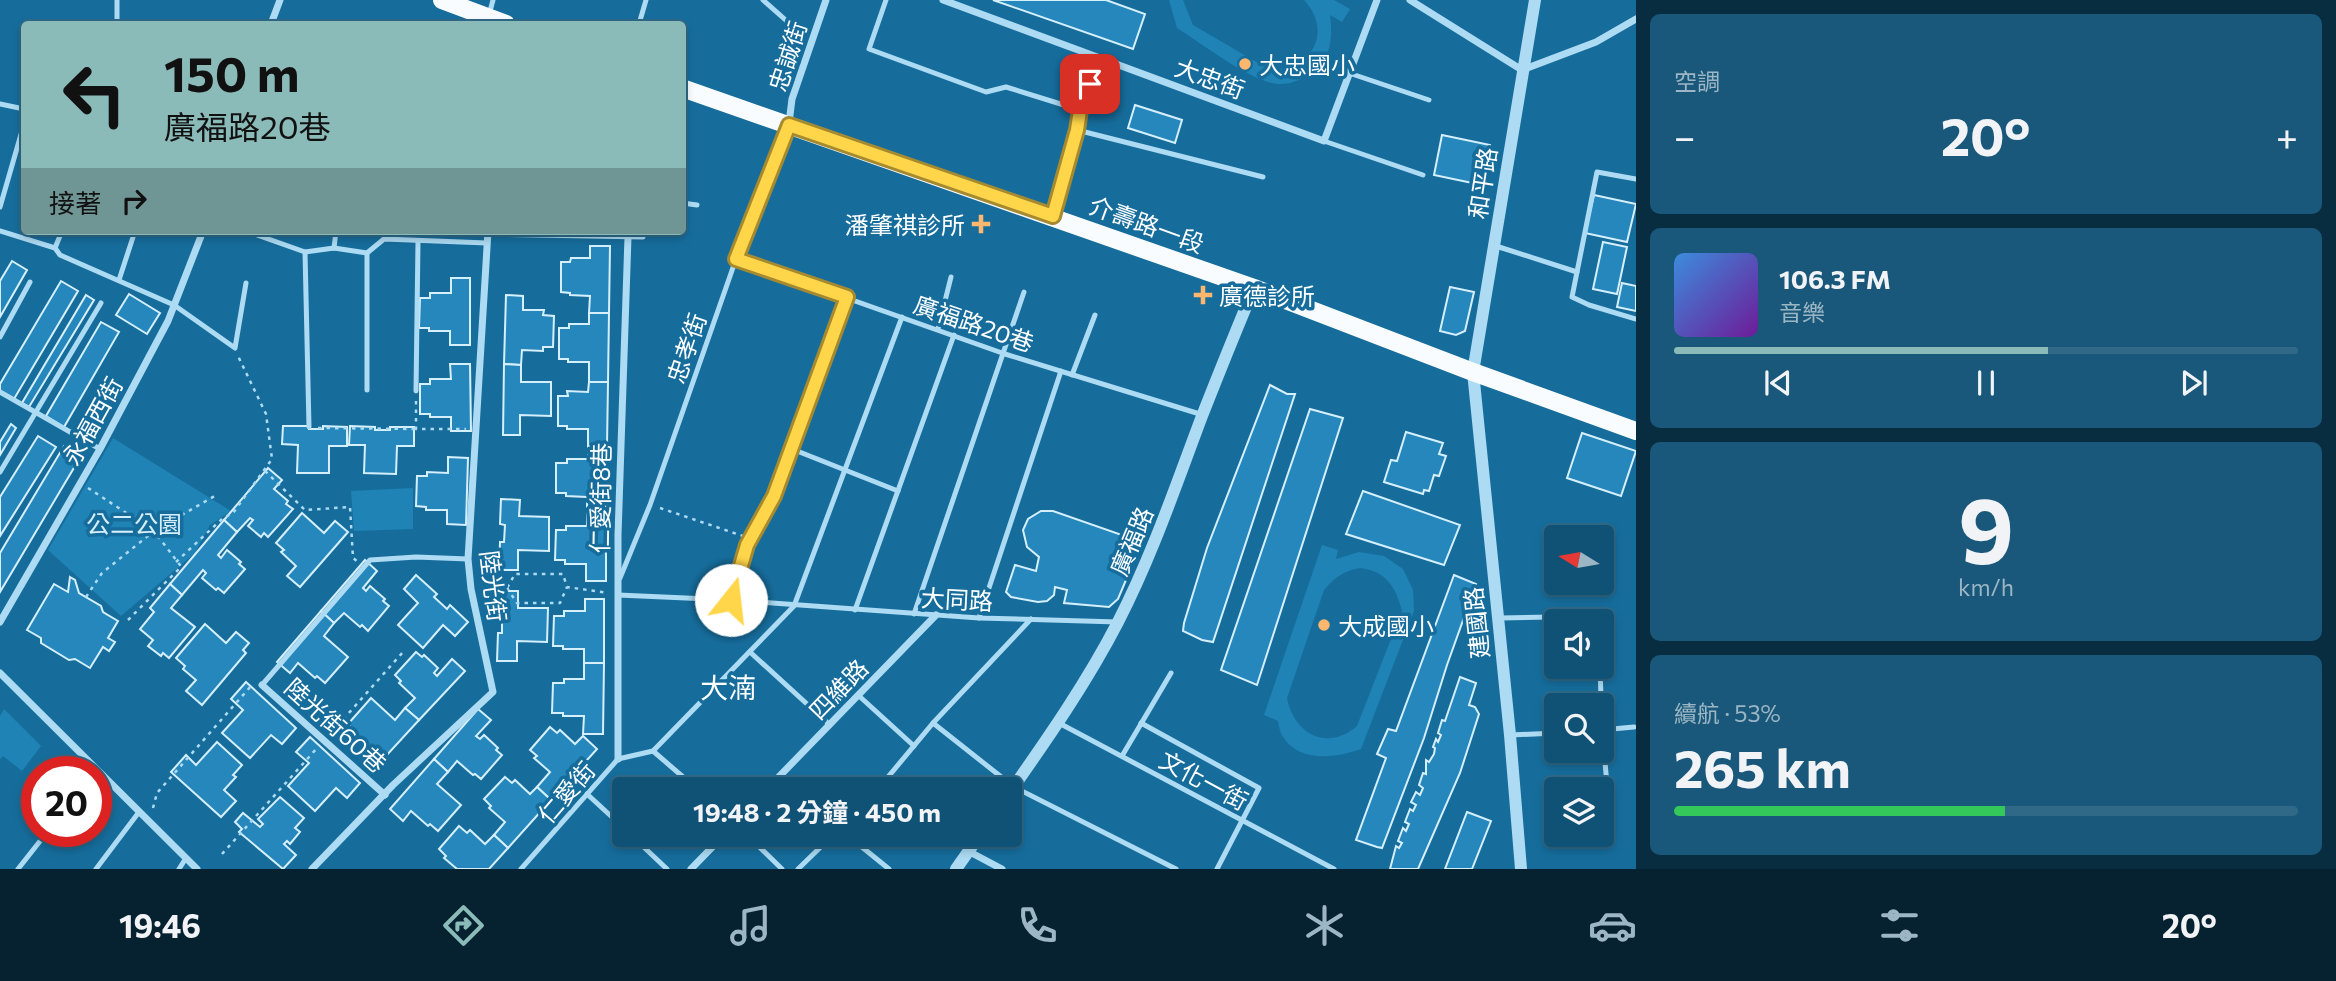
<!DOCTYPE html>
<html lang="zh-TW">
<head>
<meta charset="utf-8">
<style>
  body { margin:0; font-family:Commissioner,"Noto Sans TC",sans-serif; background:#19587a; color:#f1f3f6; height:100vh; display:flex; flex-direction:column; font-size:26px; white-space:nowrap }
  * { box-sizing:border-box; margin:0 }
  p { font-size:23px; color:#9cb6c5 }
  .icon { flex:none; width:38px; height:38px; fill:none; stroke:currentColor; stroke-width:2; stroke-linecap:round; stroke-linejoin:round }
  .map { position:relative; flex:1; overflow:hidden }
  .details { display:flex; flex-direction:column; gap:14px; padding:14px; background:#092d40; width:700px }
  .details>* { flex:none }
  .hud { position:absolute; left:21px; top:21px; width:665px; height:214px; border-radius:7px; box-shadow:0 4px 10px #0003,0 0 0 2px #306987; background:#8bbbb9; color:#111; overflow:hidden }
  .needle { width:46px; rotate:281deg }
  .buttons { position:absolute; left:1544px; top:525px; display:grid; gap:14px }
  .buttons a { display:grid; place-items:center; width:70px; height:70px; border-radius:7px; background:#105275; box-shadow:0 4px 10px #0003,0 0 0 2px #306987; font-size:35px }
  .speed { position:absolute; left:21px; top:756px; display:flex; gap:14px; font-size:35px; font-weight:700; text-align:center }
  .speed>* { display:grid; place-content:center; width:91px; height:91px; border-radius:50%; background:#105275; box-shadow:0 4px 10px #0003,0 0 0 2px #306987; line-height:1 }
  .speed .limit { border:10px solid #d22; background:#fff; color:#111 }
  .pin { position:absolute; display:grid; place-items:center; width:60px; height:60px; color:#fff; margin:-30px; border-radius:14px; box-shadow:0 4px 10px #0006 }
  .me { position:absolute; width:77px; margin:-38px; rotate:16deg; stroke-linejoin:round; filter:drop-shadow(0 0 5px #0008) }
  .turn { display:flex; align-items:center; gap:24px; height:147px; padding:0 28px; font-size:32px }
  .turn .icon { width:91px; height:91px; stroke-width:2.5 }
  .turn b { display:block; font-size:49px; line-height:60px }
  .then { display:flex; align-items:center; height:66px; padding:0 28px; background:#0003; gap:14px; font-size:26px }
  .big { font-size:52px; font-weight:700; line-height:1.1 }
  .details .tile { flex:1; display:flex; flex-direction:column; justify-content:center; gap:10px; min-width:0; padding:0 24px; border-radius:10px; background:#19587a }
  .details .dial { align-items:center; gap:0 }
  .dial b { font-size:91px; line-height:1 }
  .song { display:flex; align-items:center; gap:21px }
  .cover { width:84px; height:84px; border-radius:10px; background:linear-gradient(135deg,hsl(210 70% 55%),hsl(280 70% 35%)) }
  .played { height:7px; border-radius:4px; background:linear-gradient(90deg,#8bbbb9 60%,#306987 60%) }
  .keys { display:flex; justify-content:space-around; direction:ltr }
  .heat { display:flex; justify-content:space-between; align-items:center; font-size:38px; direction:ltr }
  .charge { height:10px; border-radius:5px; background:linear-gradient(90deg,#34c759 53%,#306987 0) }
  .trip { position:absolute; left:612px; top:777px; width:410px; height:70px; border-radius:7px; background:#105275; box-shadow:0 4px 10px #0003,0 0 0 2px #306987; font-weight:700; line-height:70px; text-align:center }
  .dock { display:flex; height:112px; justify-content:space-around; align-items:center; background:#06212f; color:#9cb6c5 }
  .dock .icon { width:49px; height:49px }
  .dock .current { color:#8bbbb9 }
  .dock b { font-size:32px; color:#f1f3f6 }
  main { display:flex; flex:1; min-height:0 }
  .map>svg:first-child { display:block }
  .green { fill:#1f83b6; fill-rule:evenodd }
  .building { fill:#2587bb; stroke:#d5effd; stroke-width:2 }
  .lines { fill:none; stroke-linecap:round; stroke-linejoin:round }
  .path { stroke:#addbf3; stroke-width:2.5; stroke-dasharray:3.5 5; stroke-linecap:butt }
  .service { stroke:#addbf3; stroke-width:5 }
  .minor { stroke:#addbf3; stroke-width:7 }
  .tertiary { stroke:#addbf3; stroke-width:12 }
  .primary { stroke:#f9fcff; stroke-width:18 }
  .route-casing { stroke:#a68a30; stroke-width:18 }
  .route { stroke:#ffd54a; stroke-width:12 }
  .poi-dot { fill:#ffb76f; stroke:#166d9c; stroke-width:2.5 }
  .labels { text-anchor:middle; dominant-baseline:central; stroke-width:7; stroke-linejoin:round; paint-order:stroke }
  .street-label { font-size:24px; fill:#fff; stroke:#166d9c }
  .poi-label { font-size:24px; fill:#fff; stroke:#166d9c; text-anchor:start }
  .park-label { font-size:24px; fill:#d5effd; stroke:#166d9c }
  .quarter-label { font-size:28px; fill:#fff; stroke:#166d9c }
</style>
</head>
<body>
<main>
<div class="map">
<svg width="1636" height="869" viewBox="0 0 1636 869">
  <rect width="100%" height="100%" fill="#166d9c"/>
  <!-- green -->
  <g class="green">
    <path d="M 1169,0 L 1183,0 L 1193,25 L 1270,70 C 1311,71 1334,32 1304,0 L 1334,0 L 1350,9 L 1342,22 L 1330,15 C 1333,36 1331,61 1312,73 C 1302,79 1292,84 1281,84 C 1255,85 1201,43 1177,28 Z"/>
    <polygon points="113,438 231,511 210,525 195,553 121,616 48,550"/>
    <polygon points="413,488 413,529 354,531 351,491"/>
    <path d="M 1322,545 L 1338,550 L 1336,559 L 1359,552 L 1384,556 L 1403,569 L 1413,590 L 1414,611 L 1361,749 C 1336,758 1300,763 1283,737 C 1280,733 1279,726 1278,721 L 1264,715 ZM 1360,568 C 1386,571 1396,587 1402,611 L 1357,726 C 1327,752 1294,734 1287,698 L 1324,590 C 1334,578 1343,571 1360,568 Z"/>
    <polygon points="4,709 41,746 22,771 3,756 0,759 0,716"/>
  </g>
  <!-- building -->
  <g class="building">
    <polygon points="993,0 1106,0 1145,14 1133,49"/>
    <polygon points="1135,105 1182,120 1175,143 1128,128"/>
    <polygon points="1442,135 1490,145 1482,185 1434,175"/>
    <polygon points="1594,195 1636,204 1627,242 1585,233"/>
    <polygon points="1603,242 1627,247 1617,294 1593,289"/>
    <polygon points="590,246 610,246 609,313 589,313 590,296 570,295 570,293 561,292 561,262 570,262 571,258 590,258"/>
    <polygon points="12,261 27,270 0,317 0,281"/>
    <polygon points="451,278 470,278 470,345 450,345 450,331 429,331 429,328 419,328 420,298 430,298 430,293 451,293"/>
    <polygon points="61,281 78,291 14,399 0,391 0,384"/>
    <polygon points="1622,283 1636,286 1636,311 1617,307"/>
    <polygon points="1450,287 1474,292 1465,331 1456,335 1440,331"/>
    <polygon points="129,294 160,313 147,334 116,315"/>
    <polygon points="86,295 94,300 29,407 22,403"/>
    <polygon points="506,295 523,296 523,310 544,310 543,315 554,316 553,347 543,347 543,351 522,350 521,365 504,364"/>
    <polygon points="589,313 609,313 608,382 589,382 589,362 568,362 568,359 559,359 559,328 569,328 569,324 589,324"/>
    <polygon points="101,322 119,332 64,427 46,416"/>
    <polygon points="450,364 470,364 471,431 451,431 451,417 430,417 430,414 420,414 420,384 430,384 430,379 451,379"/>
    <polygon points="504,364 521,365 521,382 551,382 551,416 520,415 520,435 503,435"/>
    <polygon points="589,382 608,382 607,446 588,446 588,429 567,429 567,426 558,426 558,396 568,396 567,391 588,392"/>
    <polygon points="1270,385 1287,394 1295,394 1213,642 1202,640 1183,631 1184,623 1207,548"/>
    <polygon points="1310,409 1343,418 1257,685 1221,670"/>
    <polygon points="11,424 16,428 0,455 0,442"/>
    <polygon points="283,426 309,426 309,429 323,429 323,426 347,427 347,446 329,446 329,473 297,473 298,445 282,444"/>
    <polygon points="350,426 375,427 375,430 390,430 390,427 414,427 414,446 397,446 396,474 364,473 365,445 349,445"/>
    <polygon points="1406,432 1443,443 1439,454 1446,456 1439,476 1434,475 1429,491 1424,490 1423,494 1384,482 1391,460 1397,461"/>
    <polygon points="1582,433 1636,451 1621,496 1567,478"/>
    <polygon points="38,436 56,447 0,536 0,497"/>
    <polygon points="64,446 81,456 0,592 0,553"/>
    <polygon points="588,446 607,446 606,511 587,510 587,497 566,496 566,493 556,493 556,463 567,463 567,459 588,459"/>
    <polygon points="448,457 468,458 466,525 447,524 447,510 426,510 426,507 416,506 417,476 427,476 427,472 448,473"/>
    <polygon points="268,468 282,480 274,489 288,501 286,504 293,509 268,537 264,533 261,537 248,526 253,520 250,518 237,532 224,520"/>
    <polygon points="1363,491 1460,525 1444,565 1346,534"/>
    <polygon points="501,499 520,500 519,516 549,517 549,551 518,550 518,570 499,570 500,542 504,542 505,525 500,524"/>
    <polygon points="587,510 606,511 606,581 586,581 586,564 565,564 565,560 555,560 556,530 566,530 566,526 587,526"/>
    <polygon points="1041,511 1053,511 1142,542 1118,599 1109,607 1064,603 1067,590 1055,587 1054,595 1047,601 1038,602 1011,597 1006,592 1015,565 1036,571 1039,557 1027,547 1023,530 1028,519"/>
    <polygon points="302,513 324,533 335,521 348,532 300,587 287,576 296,566 281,552 284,550 276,543"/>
    <polygon points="224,520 237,532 218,555 221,558 227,550 241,562 239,564 245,569 224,593 218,588 216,590 202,578 206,573 203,570 182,595 170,584"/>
    <polygon points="365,560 377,571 363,588 366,591 370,586 385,599 383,601 389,606 368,631 362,625 360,627 344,613 334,623 321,611"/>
    <polygon points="416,575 437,594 434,597 447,609 450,605 468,622 455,636 443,625 423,648 398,625 418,603 404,589"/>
    <polygon points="1454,575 1476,584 1447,665 1424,738 1382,848 1377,847 1356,840 1386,758 1377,754 1388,729 1396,731"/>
    <polygon points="70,577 75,580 79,593 101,606 103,612 118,621 108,638 115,642 109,651 103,647 90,668 75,659 69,660 41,643 41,638 27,630 54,584 68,592"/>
    <polygon points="170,584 182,595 171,608 195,627 169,658 163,653 161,656 148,646 153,640 140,629 154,612 150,608"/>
    <polygon points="499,591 518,591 518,608 548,608 547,642 517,641 517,661 497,661 498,633 502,633 502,617 498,617"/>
    <polygon points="585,599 604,599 604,663 584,663 584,649 563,649 563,646 553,646 554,616 564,616 564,611 585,611"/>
    <polygon points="321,611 334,623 324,636 348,657 325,683 317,676 315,678 298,663 290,673 277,662"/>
    <polygon points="205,624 226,643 236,632 249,643 243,650 246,653 202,705 186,691 196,680 183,669 185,666 176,658"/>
    <polygon points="416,652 422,657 424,655 438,668 434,673 437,676 452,659 465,671 419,720 405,708 415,698 399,683 401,681 395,675"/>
    <polygon points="584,663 604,663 603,734 583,734 584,716 563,716 563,713 552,713 553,683 564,683 564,679 584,679"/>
    <polygon points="1460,677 1476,683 1469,705 1475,707 1479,714 1460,773 1418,869 1390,869 1396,846 1399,848 1402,843 1398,841 1403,828 1406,831 1409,824 1405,822 1410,809 1413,811 1416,805 1411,802 1416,792 1420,795 1423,788 1419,785 1423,773 1426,774 1426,760 1429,762 1434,754 1435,748 1433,747 1436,739 1438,742 1441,735 1438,733 1442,720 1445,721"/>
    <polygon points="246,682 296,728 282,744 271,735 250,758 222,733 243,710 231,699"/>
    <polygon points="371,698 395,720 405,708 419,720 374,769 361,758 370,749 353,733 355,731 348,724"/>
    <polygon points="478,709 491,720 476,736 480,739 484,735 498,748 496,750 502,755 481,779 475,774 473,775 457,761 448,772 434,759"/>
    <polygon points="550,727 557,733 560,730 575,744 583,736 597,749 551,800 537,787 550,772 534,758 537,756 530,750"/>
    <polygon points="310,737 360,783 347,798 336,788 315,811 288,786 309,763 296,752"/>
    <polygon points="217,742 242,765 233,775 236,777 224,790 236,801 221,817 171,772 186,755 196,765"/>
    <polygon points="434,759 448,772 437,784 461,805 438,831 430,824 428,826 411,811 403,821 390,809"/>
    <polygon points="505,777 512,783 515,780 530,794 537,787 551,800 508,848 494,835 505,822 489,808 491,806 484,799"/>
    <polygon points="280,797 304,818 295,828 300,832 290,844 287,841 284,844 296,855 283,869 239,832 242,829 235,822 243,813 260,827 263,824 258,819"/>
    <polygon points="1467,812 1491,821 1472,869 1445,869"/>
    <polygon points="459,826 467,833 470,830 485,844 494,835 508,848 489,869 457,869 444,858 446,856 439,849"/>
  </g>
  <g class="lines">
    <!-- path -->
    <g class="path">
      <polyline points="416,401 416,429 466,429"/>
      <polyline points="318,428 416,429"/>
      <polyline points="265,471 305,510 350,507 353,558 358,562"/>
      <polyline points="88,488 154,531 183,569"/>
      <polyline points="660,508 743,536"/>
      <polyline points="176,562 223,518 233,513 272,459 266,414 238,356"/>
      <polyline points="482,588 507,588 515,574 563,574 567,587 608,593"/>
      <polyline points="507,588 517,603 560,603 567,587"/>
      <polyline points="86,597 102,573 154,531 218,494"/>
      <polyline points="128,620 181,567"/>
      <polyline points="332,732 403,652"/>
      <polyline points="153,808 157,793 251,686"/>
      <polyline points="222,854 318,747"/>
    </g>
    <!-- service -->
    <g class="service">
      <polyline points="763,0 789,23"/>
      <polyline points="886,0 869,49 986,92 1006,87 1080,110"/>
      <polyline points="489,15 493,0"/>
      <polyline points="117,24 117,0"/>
      <polyline points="639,24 646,0"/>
      <polyline points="1349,73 1429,100"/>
      <polyline points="0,104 24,109"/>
      <polyline points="1077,130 1263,177"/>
      <polyline points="1324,141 1423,175"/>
      <polyline points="682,203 697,205"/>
      <polyline points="0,207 24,124"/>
      <polyline points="1053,216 1077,130 1080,110 1100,58"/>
      <polyline points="0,231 55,248 60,255 174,305 235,348 246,283"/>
      <polyline points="246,231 305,252 334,248 367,253 384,239 487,243"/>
      <polyline points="488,234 643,237 644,231"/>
      <polyline points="1496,246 1577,272 1572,297 1589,305 1636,319"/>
      <polyline points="55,248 62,231"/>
      <polyline points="334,248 336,231"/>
      <polyline points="305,252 309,427"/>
      <polyline points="367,253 367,390"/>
      <polyline points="736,259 1005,354 1203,415"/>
      <polyline points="1577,272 1597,172 1636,179"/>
      <polyline points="119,280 135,231"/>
      <polyline points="938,329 951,277"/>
      <polyline points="0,337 30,282"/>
      <polyline points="1072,375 1095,315"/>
      <polyline points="416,391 418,242"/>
      <polyline points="0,392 100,449"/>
      <polyline points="792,449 898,491"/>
      <polyline points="0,472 101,303"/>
      <polyline points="620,578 650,505 736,259 788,128"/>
      <polyline points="618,595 731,600 979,618 1118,622"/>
      <polyline points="731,600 747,545 774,496 847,297"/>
      <polyline points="855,610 954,335"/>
      <polyline points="914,614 1024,292"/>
      <polyline points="979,618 1061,371"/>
      <polyline points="1500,618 1608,616"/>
      <polyline points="750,652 830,725"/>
      <polyline points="1600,667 1602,730 1609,806"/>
      <polyline points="262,685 370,560 416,557 468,559"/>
      <polyline points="858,695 914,746"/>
      <polyline points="1057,722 1334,869"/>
      <polyline points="933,723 1014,787 1176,869"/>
      <polyline points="1141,723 1259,788 1217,869"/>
      <polyline points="1601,730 1634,727"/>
      <polyline points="1510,735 1556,733"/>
      <polyline points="653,751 697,789"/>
      <polyline points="1122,756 1171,673"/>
      <polyline points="890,777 903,789"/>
      <polyline points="878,789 933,723 1031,619"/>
      <polyline points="587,794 625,829"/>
      <polyline points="631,835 667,869"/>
      <polyline points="747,835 782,869"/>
      <polyline points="847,835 889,869"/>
      <polyline points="951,835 968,851"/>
      <polyline points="18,869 48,831"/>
      <polyline points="96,869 139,812"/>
      <polyline points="179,869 186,858"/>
      <polyline points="521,869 618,759 653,751 794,606 902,317"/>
      <polyline points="798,869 833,835"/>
    </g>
    <!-- minor -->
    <g class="minor">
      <polyline points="943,0 1324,141 1377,0"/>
      <polyline points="1410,0 1522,70 1596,42 1636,19"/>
      <polyline points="271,24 280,0"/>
      <polyline points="789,123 792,99 826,0"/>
      <polyline points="0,622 100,449 168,321 203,231"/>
      <polyline points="0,673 197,869"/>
      <polyline points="262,685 385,795"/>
      <polyline points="618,759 618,535 628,237"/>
      <polyline points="767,789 936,615"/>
      <polyline points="968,851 1002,869"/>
      <polyline points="312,869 393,785 493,692 471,589 468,559 488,231"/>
      <polyline points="691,869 724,835"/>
    </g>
    <!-- tertiary -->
    <g class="tertiary">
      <path d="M 1010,792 C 1048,738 1087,682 1118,622 C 1152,556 1176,485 1202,416 C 1219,373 1236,330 1254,288"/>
      <polyline points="956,869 980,835"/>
      <polyline points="1521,869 1510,735 1473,372 1535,0"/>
    </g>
    <!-- primary -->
    <g class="primary">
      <polyline points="442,0 506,24"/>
      <polyline points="682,88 1254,288 1473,372 1636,431"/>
    </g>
  </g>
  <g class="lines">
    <defs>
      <polyline id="route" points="731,600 747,545 774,496 847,297 736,259 789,125 1053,216 1077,130 1080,110 1090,84"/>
    </defs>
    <!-- route casing -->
    <use href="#route" class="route-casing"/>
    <!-- route -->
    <use href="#route" class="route"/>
  </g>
  <!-- markers -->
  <g class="poi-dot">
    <circle cx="1245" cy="64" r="7"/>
    <path d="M977.5 213.5h7v7h7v7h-7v7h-7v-7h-7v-7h7z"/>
    <path d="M1199.5 284.5h7v7h7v7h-7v7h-7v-7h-7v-7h7z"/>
    <circle cx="1324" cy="625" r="7"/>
  </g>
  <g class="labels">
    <!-- street labels -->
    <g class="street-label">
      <text transform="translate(787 56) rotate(-72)">忠誠街</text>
      <text transform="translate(1210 78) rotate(20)">大忠街</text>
      <text transform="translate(1482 183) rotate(-81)">和平路</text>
      <text transform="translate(1147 224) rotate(20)">介壽路一段</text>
      <text transform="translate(974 323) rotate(19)">廣福路20巷</text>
      <text transform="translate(686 348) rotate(-71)">忠孝街</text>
      <text transform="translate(92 421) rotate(-61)">永福西街</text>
      <text transform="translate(600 498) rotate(-89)">仁愛街8巷</text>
      <text transform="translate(1131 541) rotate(-67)">廣福路</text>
      <text transform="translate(494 586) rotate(83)">陸光街</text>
      <text transform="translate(957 599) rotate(3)">大同路</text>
      <text transform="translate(1476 623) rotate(-96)">建國路</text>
      <text transform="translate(838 689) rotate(-46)">四維路</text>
      <text transform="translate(336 725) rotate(42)">陸光街60巷</text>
      <text transform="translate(1204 780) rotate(28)">文化一街</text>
      <text transform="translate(566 792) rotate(-49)">仁愛街</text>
    </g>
    <!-- poi labels -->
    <g class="poi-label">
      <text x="1259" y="64">大忠國小</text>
      <text x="965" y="224" text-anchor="end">潘肇祺診所</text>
      <text x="1219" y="295">廣德診所</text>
      <text x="1338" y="625">大成國小</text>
    </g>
    <!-- park labels -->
    <g class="park-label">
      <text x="134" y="523">公二公園</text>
    </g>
    <!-- quarter labels -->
    <g class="quarter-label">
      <text x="728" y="687">大湳</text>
    </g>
  </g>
</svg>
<div class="buttons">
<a><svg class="needle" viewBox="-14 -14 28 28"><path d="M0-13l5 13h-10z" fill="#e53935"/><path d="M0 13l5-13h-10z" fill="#9cb6c5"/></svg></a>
<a><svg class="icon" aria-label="sound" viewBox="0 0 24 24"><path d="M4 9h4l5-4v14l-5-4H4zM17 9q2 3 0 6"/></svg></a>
<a><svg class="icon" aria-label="search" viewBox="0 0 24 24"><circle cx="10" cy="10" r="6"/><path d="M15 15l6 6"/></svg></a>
<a><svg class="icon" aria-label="layers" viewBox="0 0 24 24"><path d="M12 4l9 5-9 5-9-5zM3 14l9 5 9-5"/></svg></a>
</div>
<div class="speed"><div class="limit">20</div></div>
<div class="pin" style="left:1090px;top:84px;background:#d93025"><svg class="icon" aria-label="arrive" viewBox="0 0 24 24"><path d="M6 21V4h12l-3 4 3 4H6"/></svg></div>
<svg class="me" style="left:731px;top:600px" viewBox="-20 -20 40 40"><circle r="19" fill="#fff"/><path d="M0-13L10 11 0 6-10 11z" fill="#ffd54a"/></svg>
<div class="trip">19:48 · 2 分鐘 · 450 m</div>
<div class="hud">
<div class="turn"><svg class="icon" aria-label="left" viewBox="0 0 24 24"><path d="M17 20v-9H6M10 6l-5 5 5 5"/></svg><div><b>150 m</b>廣福路20巷</div></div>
<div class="then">接著<svg class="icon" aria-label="right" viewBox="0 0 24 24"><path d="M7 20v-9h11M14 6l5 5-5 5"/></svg></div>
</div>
</div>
<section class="details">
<div class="tile"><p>空調</p>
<div class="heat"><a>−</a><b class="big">20°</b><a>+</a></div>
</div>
<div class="tile">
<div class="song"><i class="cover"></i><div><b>106.3 FM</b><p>音樂</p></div></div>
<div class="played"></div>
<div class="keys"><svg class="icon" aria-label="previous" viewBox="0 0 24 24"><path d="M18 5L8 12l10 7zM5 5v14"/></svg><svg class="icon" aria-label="pause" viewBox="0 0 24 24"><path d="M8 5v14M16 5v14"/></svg><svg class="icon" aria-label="next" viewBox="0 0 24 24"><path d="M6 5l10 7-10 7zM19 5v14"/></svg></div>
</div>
<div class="tile dial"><b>9</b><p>km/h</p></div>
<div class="tile"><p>續航 · 53%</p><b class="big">265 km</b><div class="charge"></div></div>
</section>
</main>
<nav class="dock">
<b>19:46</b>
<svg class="icon current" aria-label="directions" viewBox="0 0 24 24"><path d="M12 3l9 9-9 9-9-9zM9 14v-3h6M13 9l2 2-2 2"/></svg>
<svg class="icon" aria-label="music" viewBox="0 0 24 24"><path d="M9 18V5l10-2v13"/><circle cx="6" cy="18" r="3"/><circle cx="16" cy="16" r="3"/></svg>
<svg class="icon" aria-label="phone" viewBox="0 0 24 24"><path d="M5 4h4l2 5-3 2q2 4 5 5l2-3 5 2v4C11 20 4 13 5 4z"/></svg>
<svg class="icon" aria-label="climate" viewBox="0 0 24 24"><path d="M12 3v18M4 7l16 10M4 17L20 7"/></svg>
<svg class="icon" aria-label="car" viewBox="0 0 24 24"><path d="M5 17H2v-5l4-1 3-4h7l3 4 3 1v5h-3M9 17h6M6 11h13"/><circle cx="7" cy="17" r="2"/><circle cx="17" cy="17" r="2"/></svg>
<svg class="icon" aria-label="filters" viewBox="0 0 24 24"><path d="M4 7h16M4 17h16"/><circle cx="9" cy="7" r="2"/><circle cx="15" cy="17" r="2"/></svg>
<b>20°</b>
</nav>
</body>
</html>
